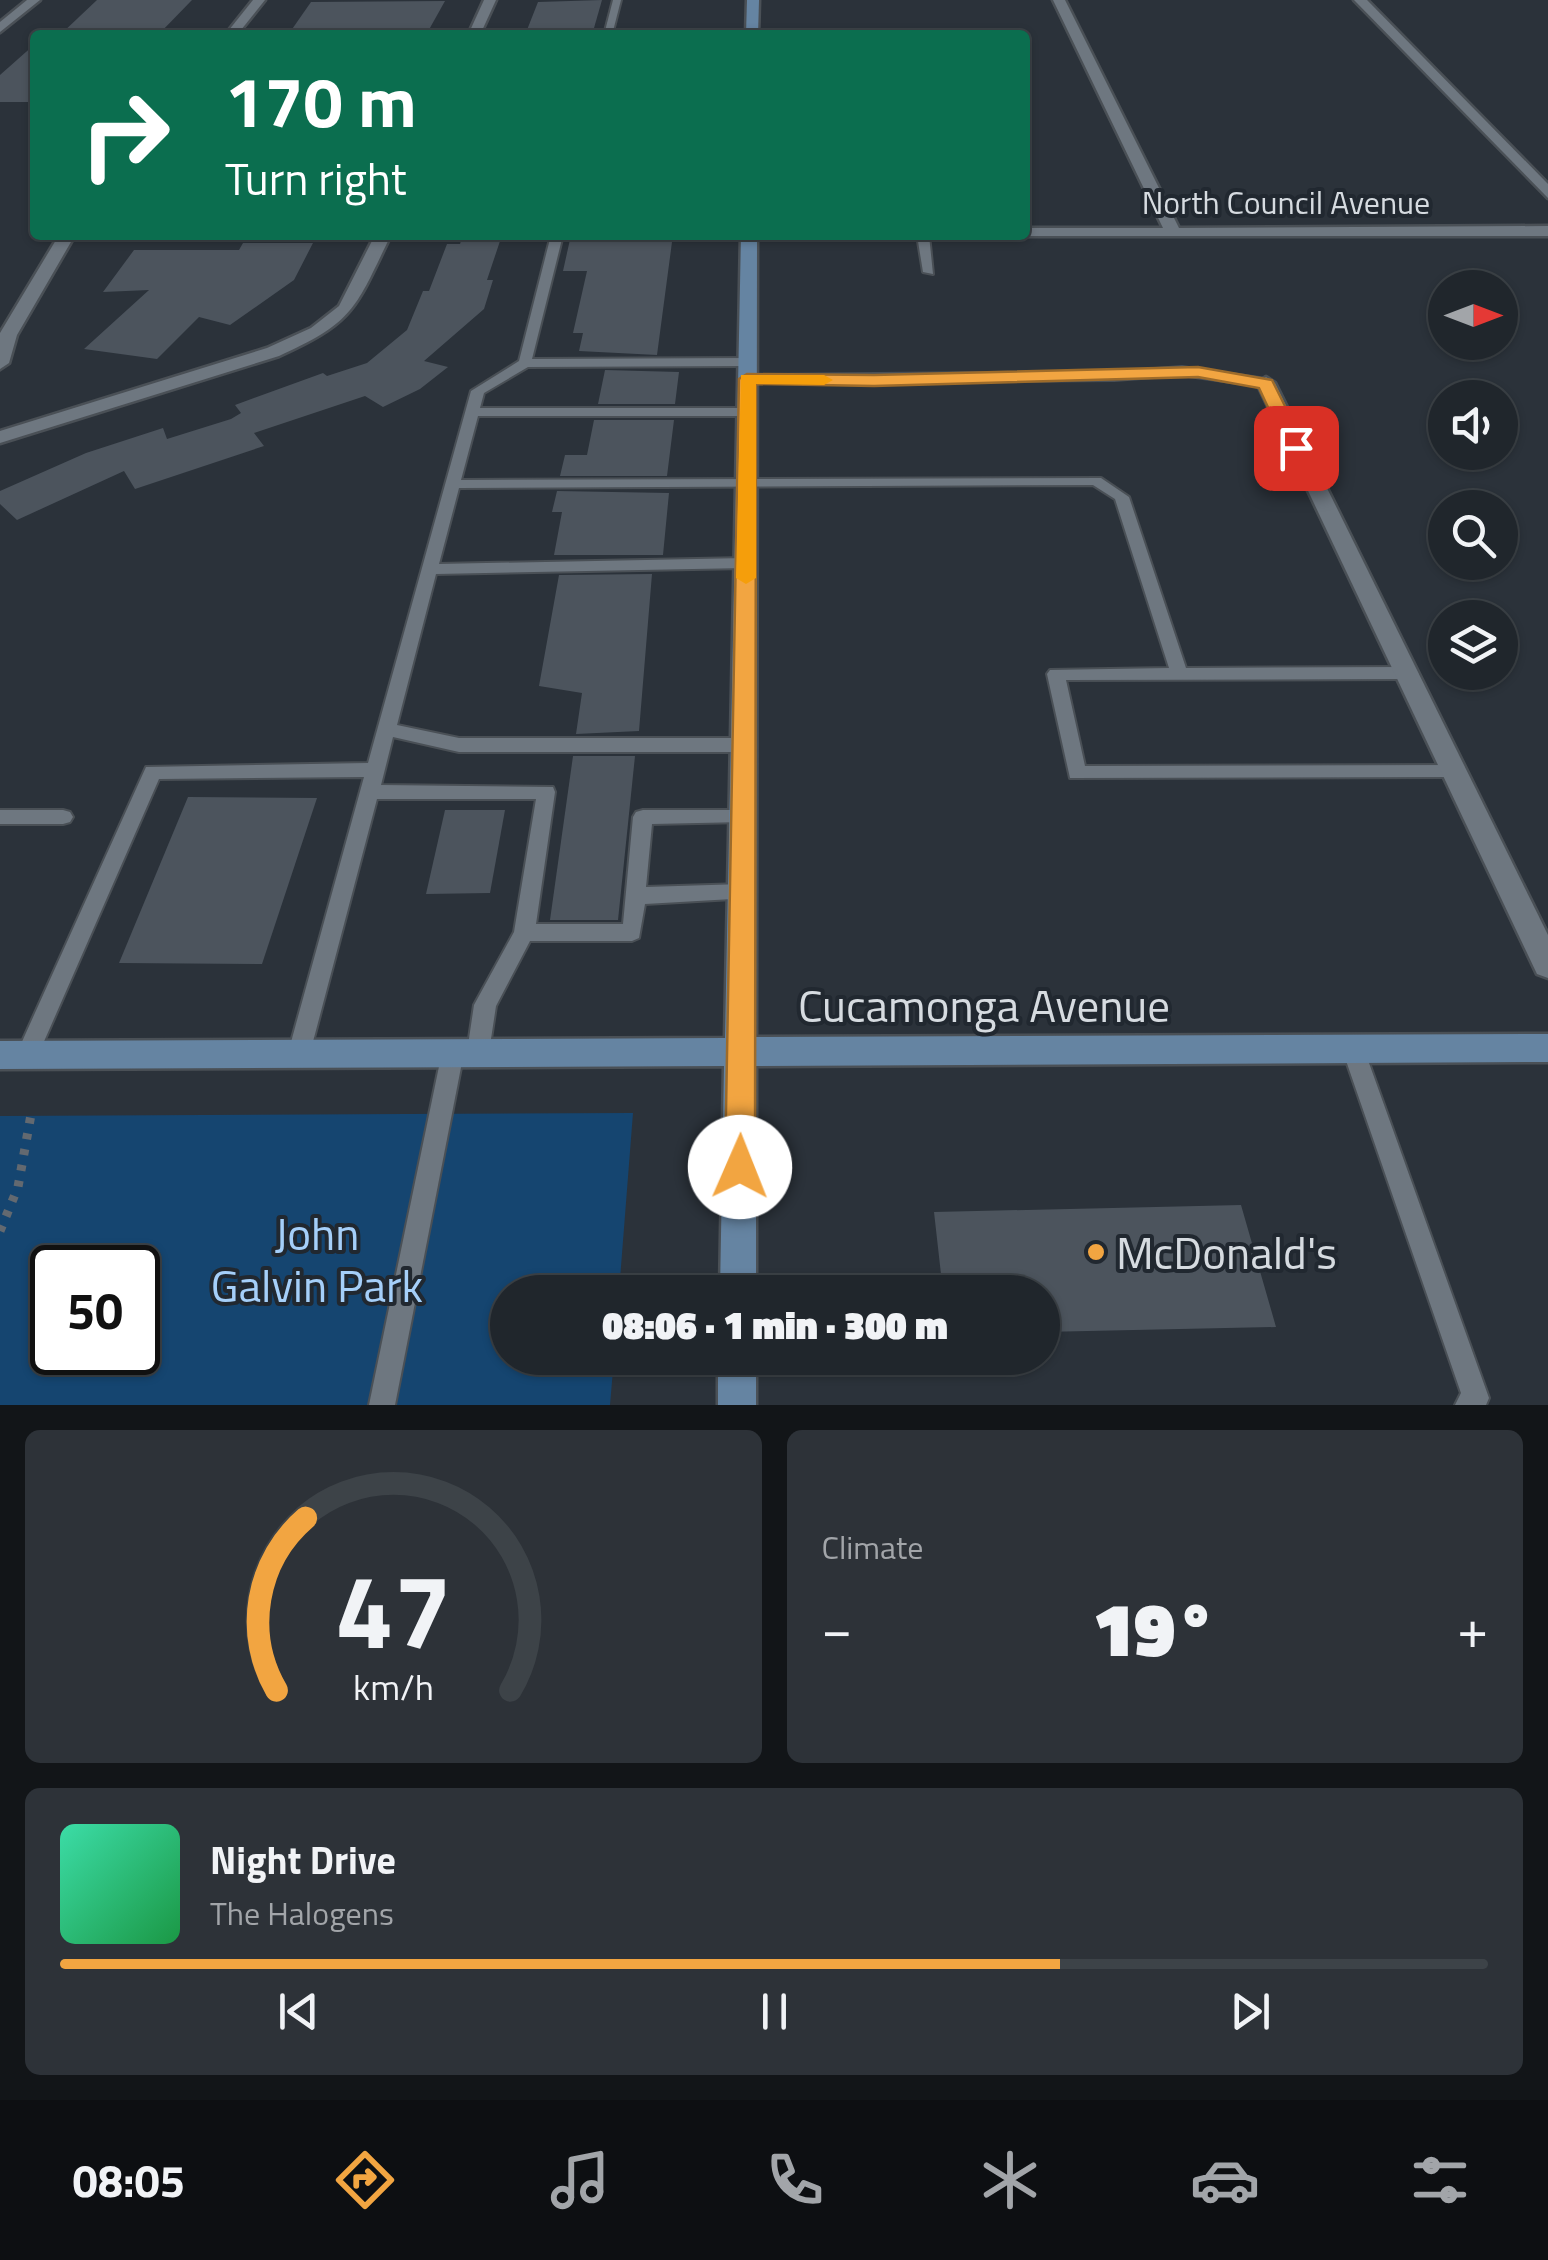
<!DOCTYPE html>
<html lang="en">
<head>
<meta charset="utf-8">
<style>
  body { margin:0; font-family:"Titillium Web",sans-serif; background:#2d3238; color:#f1f3f6; height:100vh; display:flex; flex-direction:column; font-size:38px; white-space:nowrap }
  * { box-sizing:border-box; margin:0 }
  p { font-size:32px; color:#a2a5a9 }
  .icon { flex:none; width:55px; height:55px; fill:none; stroke:currentColor; stroke-width:2; stroke-linecap:round; stroke-linejoin:round }
  .map { position:relative; height:1405px; overflow:hidden }
  .details { display:flex; flex-direction:column; gap:25px; padding:25px; background:#121518; flex:1 }
  .details>* { flex:none }
  .banner { position:absolute; left:30px; top:30px; width:1000px; height:210px; border-radius:10px; box-shadow:0 2px 8px #0004,0 0 0 2px #3d4348; background:#0b6e4f; color:#fff; overflow:hidden }
  .needle { width:65px; rotate:90deg }
  .buttons { position:absolute; left:1428px; top:270px; display:grid; gap:20px }
  .buttons a { display:grid; place-items:center; width:90px; height:90px; border-radius:50%; background:#20262c; box-shadow:0 2px 8px #0004,0 0 0 2px #3d4348; font-size:50px }
  .speed { position:absolute; left:30px; top:1245px; display:flex; gap:20px; font-size:50px; font-weight:700; text-align:center }
  .speed>* { display:grid; place-content:center; width:130px; height:130px; border-radius:50%; background:#20262c; box-shadow:0 2px 8px #0004,0 0 0 2px #3d4348; line-height:1 }
  .speed .limit { border:5px solid #111; border-radius:15px; background:#fff; color:#111 }
  .pin { position:absolute; display:grid; place-items:center; width:85px; height:85px; color:#fff; margin:-42px; border-radius:20px; box-shadow:0 5px 15px #0006 }
  .me { position:absolute; width:110px; margin:-55px; rotate:1deg; stroke-linejoin:round; filter:drop-shadow(0 0 8px #0008) }
  .turn { display:flex; align-items:center; gap:35px; height:210px; padding:0 30px; font-size:45px }
  .turn .icon { width:130px; height:130px; stroke-width:2.5 }
  .turn b { display:block; font-size:70px; line-height:85px }
  .big { font-size:75px; font-weight:800; line-height:1.1 }
  .details .tile { flex:1; display:flex; flex-direction:column; justify-content:center; gap:15px; min-width:0; padding:0 35px; border-radius:15px; background:#2d3238 }
  .details .dial { align-items:center; gap:0 }
  .dial svg { height:260px; overflow:visible; fill:none; stroke:#3d4348; stroke-width:7; stroke-linecap:round; text-anchor:middle }
  .dial text { fill:#f1f3f6; stroke:none }
  .song { display:flex; align-items:center; gap:30px }
  .cover { width:120px; height:120px; border-radius:15px; background:linear-gradient(135deg,hsl(160 70% 55%),hsl(140 70% 35%)) }
  .played { height:10px; border-radius:5px; background:linear-gradient(90deg,#f2a541 70%,#3d4348 70%) }
  .keys { display:flex; justify-content:space-around; direction:ltr }
  .heat { display:flex; justify-content:space-between; align-items:center; font-size:55px; direction:ltr }
  .details .tiles { flex:1; display:grid; gap:25px; grid-template-columns:1fr 1fr }
  .tile:last-child { grid-column:span 2 }
  .trip { position:absolute; left:490px; top:1275px; width:570px; height:100px; border-radius:50px; background:#20262c; box-shadow:0 2px 8px #0004,0 0 0 2px #3d4348; font-weight:800; line-height:100px; text-align:center }
  .tabs { display:flex; height:160px; justify-content:space-around; align-items:center; background:#0d0f12; color:#a2a5a9 }
  .tabs .icon { width:70px; height:70px }
  .tabs .on { color:#f2a541 }
  .tabs b { font-size:45px; color:#f1f3f6 }
  .map>svg:first-child { display:block }
  .green { fill:#154570; fill-rule:evenodd }
  .building { fill:#4c545d }
  .lines { fill:none; stroke-linecap:round; stroke-linejoin:round }
  .lane-casing { stroke:#4a5056; stroke-width:4 }
  .street-casing { stroke:#4a5056; stroke-width:5 }
  .secondary-casing { stroke:#4a5056; stroke-width:5 }
  .path { stroke:#636970; stroke-width:9; stroke-dasharray:6 10; stroke-linecap:butt }
  .lane { fill:#6e7780; fill-rule:evenodd }
  .street { fill:#6e7780; fill-rule:evenodd }
  .secondary { fill:#6584a2; fill-rule:evenodd }
  .route { fill:#f2a541; stroke:#9d6b2a; stroke-width:2.5 }
  .slow { fill:#f59e0b }
  .poi-dot { fill:#f2a541; stroke:#212830; stroke-width:4 }
  .labels { text-anchor:middle; dominant-baseline:central; stroke-width:8; stroke-linejoin:round; paint-order:stroke }
  .far-street-label { font-size:32px; fill:#d6dbe0; stroke:#212830 }
  .near-street-label { font-size:45px; fill:#d6dbe0; stroke:#212830 }
  .near-park-label { font-size:45px; fill:#a5cff9; stroke:#212830 }
  .near-poi-label { font-size:45px; fill:#d6dbe0; stroke:#212830; text-anchor:start }
</style>
</head>
<body>
<div class="map">
<svg width="1548" height="1405" viewBox="0 0 1548 1405">
  <rect width="100%" height="100%" fill="#2b323a"/>
  <!-- green -->
  <path class="green" d="M 633,1113 L 619,1292 L 508,1292 L 508,1358 L 614,1358 L 610,1405 L 0,1405 L 0,1116 ZM 52,1268 L 138,1268 L 138,1352 L 52,1352 Z"/>
  <!-- building -->
  <g class="building">
    <polygon points="97,0 192,0 158,35 60,35"/>
    <polygon points="602,0 592,35 525,35 538,2"/>
    <polygon points="445,1 426,35 288,35 311,2"/>
    <polygon points="35,44 35,102 0,102 0,75"/>
    <polygon points="463,235 502,235 487,280 493,280 484,309 424,361 448,367 420,389 383,407 365,396 254,433 264,446 135,489 124,471 17,520 0,504 0,491 86,453 163,428 167,439 231,419 241,413 235,405 323,373 327,376 367,363 407,330 423,291 429,291 447,244 460,244"/>
    <polygon points="571,235 669,235 668,242 672,242 657,355 579,351 583,333 573,333 587,271 563,271"/>
    <polygon points="243,243 313,243 294,280 230,325 199,317 157,359 84,349 149,290 103,292 134,250 239,250"/>
    <polygon points="605,370 679,372 675,404 598,404"/>
    <polygon points="594,420 674,420 667,476 560,476 565,455 587,455"/>
    <polygon points="557,491 669,493 663,555 554,555 562,512 552,512"/>
    <polygon points="652,574 639,731 576,734 582,693 539,686 559,575"/>
    <polygon points="573,756 635,756 618,920 550,920"/>
    <polygon points="188,797 317,798 262,964 119,963"/>
    <polygon points="445,810 505,810 490,893 426,894"/>
    <polygon points="1241,1205 1276,1327 1042,1332 1042,1292 943,1292 934,1212"/>
  </g>
  <g class="lines">
    <defs>
      <g id="lane">
        <polygon points="613,0 621,0 612,35 604,35"/>
        <polygon points="551,235 563,235 532,359 748,358 754,362 748,366 528,367 484,393 480,408 747,408 754,412 747,416 478,416 461,480 1101,478 1129,497 1186,668 1405,667 1414,673 1405,679 1066,680 1085,766 1454,765 1461,767 1463,772 1461,777 1070,778 1047,674 1050,670 1169,668 1115,499 1093,485 459,488 439,564 746,558 754,563 746,568 436,574 397,725 459,738 745,738 751,740 754,745 751,750 745,752 459,752 393,737 381,785 553,787 555,792 536,924 623,924 633,817 636,812 643,810 751,810 754,815 751,820 744,822 652,824 646,887 743,884 750,886 753,892 750,898 645,904 639,938 632,941 530,941 496,1006 489,1052 486,1059 478,1062 470,1059 467,1052 474,1005 514,932 536,799 377,799 310,1053 307,1060 299,1063 291,1060 288,1053 364,777 159,779 35,1062 27,1065 19,1062 16,1055 146,767 368,763 471,391 519,361"/>
        <polygon points="917,235 929,235 933,274 923,272"/>
        <polygon points="1182,367 1266,379 1273,383 1266,387 1182,375 1114,380 747,383 740,379 747,375 1114,372"/>
        <polygon points="0,810 63,810 70,812 73,817 70,822 63,824 0,824"/>
        <polygon points="1353,1039 1361,1042 1364,1049 1489,1398 1486,1405 1455,1405 1461,1393 1342,1049 1345,1042"/>
        <polygon points="453,1042 461,1045 464,1052 395,1405 369,1405 442,1052 445,1045"/>
      </g>
      <g id="street">
        <polygon points="27,0 40,0 0,32 0,22"/>
        <polygon points="253,0 265,0 237,35 225,35"/>
        <polygon points="484,0 496,0 480,35 468,35"/>
        <polygon points="1053,0 1065,0 1179,228 1548,226 1548,236 1019,236 1025,235 1025,228 1163,228"/>
        <polygon points="1354,0 1367,0 1548,184 1548,198"/>
        <polygon points="59,235 75,235 17,335 9,363 0,369 0,333"/>
        <path d="M 375,235 L 391,235 C 355,308 356,321 279,356 L 0,443 L 0,431 L 267,348 L 311,328 L 339,306 Z"/>
        <polygon points="1266,377 1275,383 1548,935 1548,978 1537,974 1257,383"/>
      </g>
      <g id="secondary">
        <polygon points="747,0 759,0 758,35 746,35"/>
        <polygon points="741,235 757,235 756,1037 1548,1034 1548,1062 756,1066 756,1292 720,1292 724,1066 0,1069 0,1041 725,1038"/>
        <rect x="718" y="1358" width="38" height="47"/>
      </g>
    </defs>
    <!-- lane casing -->
    <use href="#lane" class="lane-casing"/>
    <!-- street casing -->
    <use href="#street" class="street-casing"/>
    <!-- secondary casing -->
    <use href="#secondary" class="secondary-casing"/>
    <!-- path -->
    <polyline class="path" points="0,1231 18,1187 32,1109"/>
    <!-- lane -->
    <use href="#lane" class="lane"/>
    <!-- street -->
    <use href="#street" class="street"/>
    <!-- secondary -->
    <use href="#secondary" class="secondary"/>
  </g>
  <!-- route -->
  <polygon class="route" points="1198,367 1272,380 1306,448 1303,452 1296,453 1287,448 1259,388 1198,377 874,386 756,384 755,1167 751,1177 740,1181 729,1177 725,1167 739,379 747,374 874,375"/>
  <!-- slow -->
  <polygon class="slow" points="741,375 824,375 833,380 824,385 756,384 756,578 746,584 736,578"/>
  <!-- markers -->
  <circle class="poi-dot" cx="1096" cy="1252" r="10"/>
  <g class="labels">
    <!-- far-street labels -->
    <g class="far-street-label">
      <text x="1286" y="202">North Council Avenue</text>
    </g>
    <!-- near-street labels -->
    <g class="near-street-label">
      <text x="984" y="1005">Cucamonga Avenue</text>
    </g>
    <!-- near-park labels -->
    <g class="near-park-label">
      <text x="317" y="1233">John<tspan x="317" dy="52">Galvin Park</tspan></text>
    </g>
    <!-- near-poi labels -->
    <g class="near-poi-label">
      <text x="1116" y="1252">McDonald's</text>
    </g>
  </g>
</svg>
<div class="buttons">
<a><svg class="needle" viewBox="-14 -14 28 28"><path d="M0-13l5 13h-10z" fill="#e53935"/><path d="M0 13l5-13h-10z" fill="#a2a5a9"/></svg></a>
<a><svg class="icon" aria-label="sound" viewBox="0 0 24 24"><path d="M4 9h4l5-4v14l-5-4H4zM17 9q2 3 0 6"/></svg></a>
<a><svg class="icon" aria-label="search" viewBox="0 0 24 24"><circle cx="10" cy="10" r="6"/><path d="M15 15l6 6"/></svg></a>
<a><svg class="icon" aria-label="layers" viewBox="0 0 24 24"><path d="M12 4l9 5-9 5-9-5zM3 14l9 5 9-5"/></svg></a>
</div>
<div class="speed"><div class="limit">50</div></div>
<div class="pin" style="left:1296px;top:448px;background:#d93025"><svg class="icon" aria-label="arrive" viewBox="0 0 24 24"><path d="M6 21V4h12l-3 4 3 4H6"/></svg></div>
<svg class="me" style="left:740px;top:1167px" viewBox="-20 -20 40 40"><circle r="19" fill="#fff"/><path d="M0-13L10 11 0 6-10 11z" fill="#f2a541"/></svg>
<div class="trip">08:06 · 1 min · 300 m</div>
<div class="banner">
<div class="turn"><svg class="icon" aria-label="right" viewBox="0 0 24 24"><path d="M7 20v-9h11M14 6l5 5-5 5"/></svg><div><b>170 m</b>Turn right</div></div>
</div>
</div>
<section class="details">
<div class="tiles">
<div class="tile dial"><svg viewBox="0 0 100 80">
<path d="M14 69A42 42 0 1 1 86 69"/>
<path d="M14 69A42 42 0 0 1 23 16" stroke="#f2a541"/>
<text x="50" y="56" font-size="32" font-weight="700">47</text>
<text x="50" y="72" font-size="11">km/h</text>
</svg></div>
<div class="tile"><p>Climate</p>
<div class="heat"><a>−</a><b class="big">19°</b><a>+</a></div>
</div>
<div class="tile">
<div class="song"><i class="cover"></i><div><b>Night Drive</b><p>The Halogens</p></div></div>
<div class="played"></div>
<div class="keys"><svg class="icon" aria-label="previous" viewBox="0 0 24 24"><path d="M18 5L8 12l10 7zM5 5v14"/></svg><svg class="icon" aria-label="pause" viewBox="0 0 24 24"><path d="M8 5v14M16 5v14"/></svg><svg class="icon" aria-label="next" viewBox="0 0 24 24"><path d="M6 5l10 7-10 7zM19 5v14"/></svg></div>
</div>
</div>
</section>
<nav class="tabs">
<b>08:05</b>
<svg class="icon on" aria-label="directions" viewBox="0 0 24 24"><path d="M12 3l9 9-9 9-9-9zM9 14v-3h6M13 9l2 2-2 2"/></svg>
<svg class="icon" aria-label="music" viewBox="0 0 24 24"><path d="M9 18V5l10-2v13"/><circle cx="6" cy="18" r="3"/><circle cx="16" cy="16" r="3"/></svg>
<svg class="icon" aria-label="phone" viewBox="0 0 24 24"><path d="M5 4h4l2 5-3 2q2 4 5 5l2-3 5 2v4C11 20 4 13 5 4z"/></svg>
<svg class="icon" aria-label="climate" viewBox="0 0 24 24"><path d="M12 3v18M4 7l16 10M4 17L20 7"/></svg>
<svg class="icon" aria-label="car" viewBox="0 0 24 24"><path d="M5 17H2v-5l4-1 3-4h7l3 4 3 1v5h-3M9 17h6M6 11h13"/><circle cx="7" cy="17" r="2"/><circle cx="17" cy="17" r="2"/></svg>
<svg class="icon" aria-label="filters" viewBox="0 0 24 24"><path d="M4 7h16M4 17h16"/><circle cx="9" cy="7" r="2"/><circle cx="15" cy="17" r="2"/></svg>
</nav>
</body>
</html>
